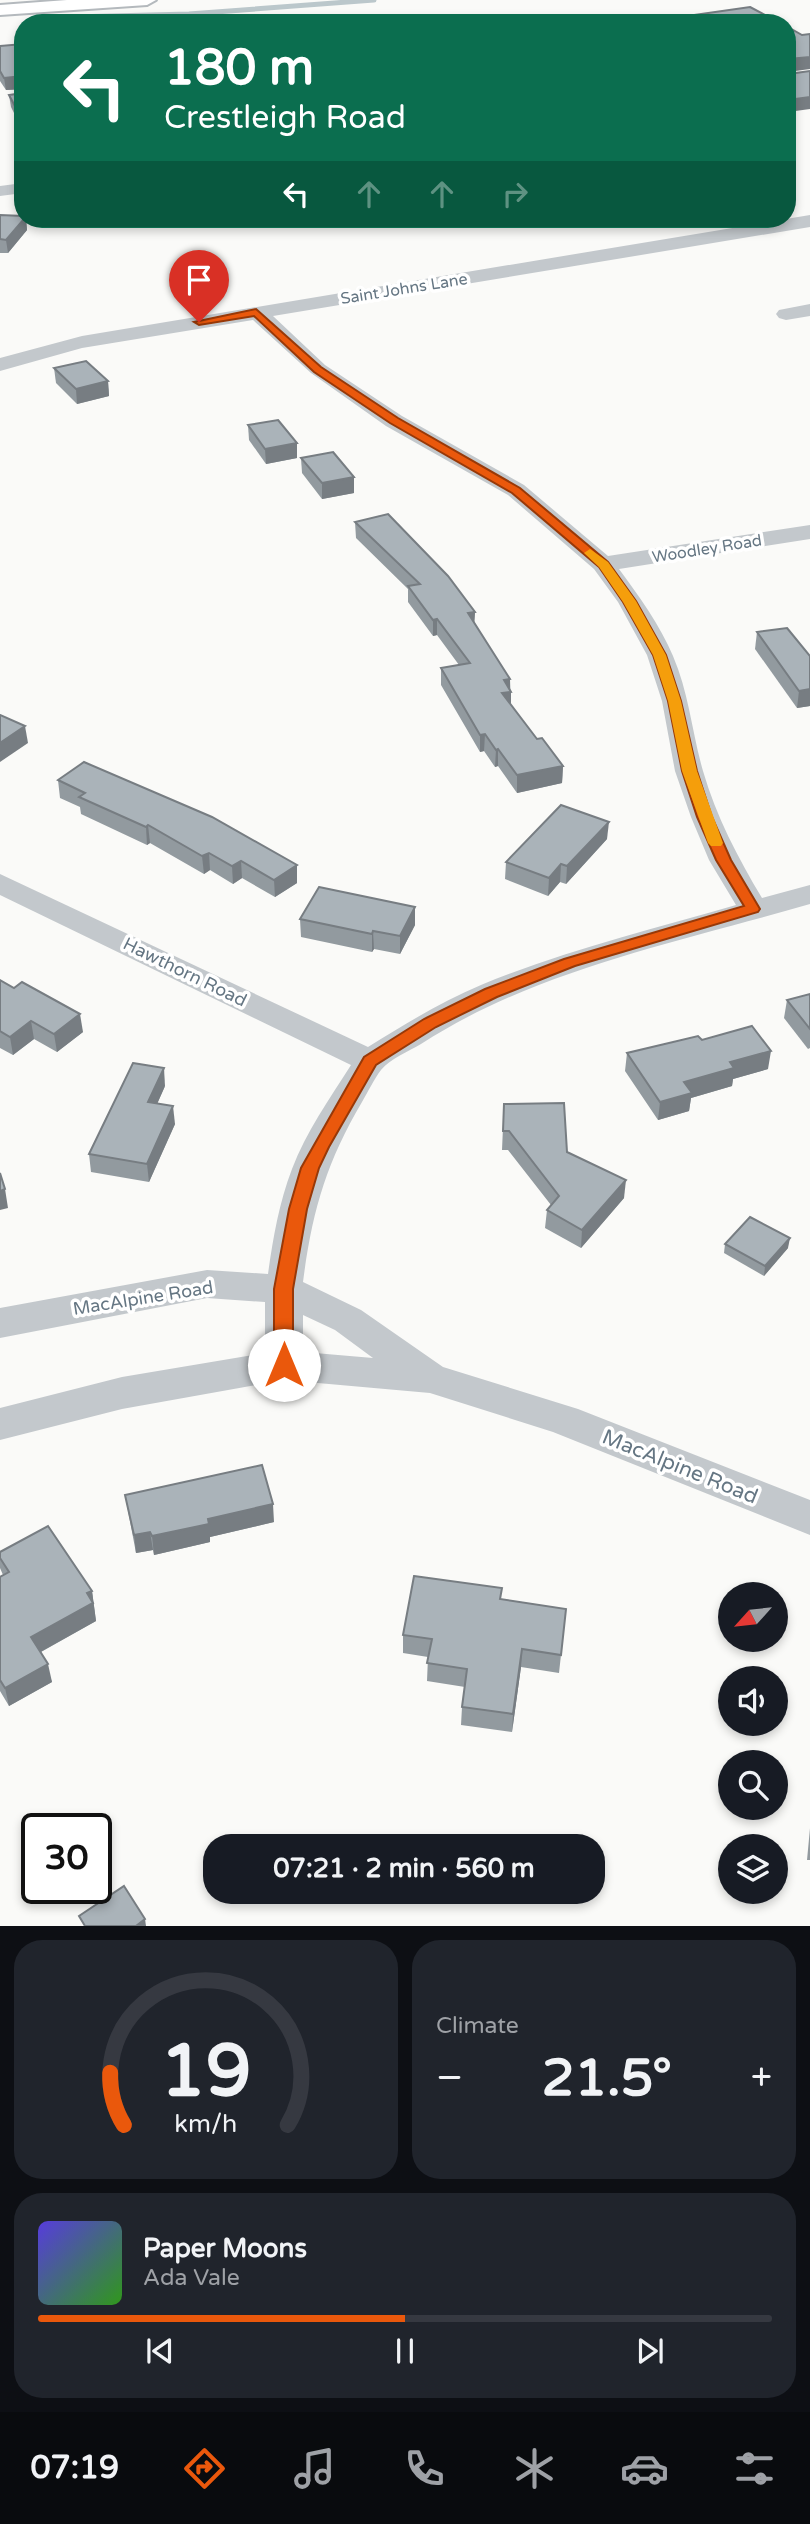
<!DOCTYPE html>
<html lang="en">
<head>
<meta charset="utf-8">
<style>
  body { margin:0; font-family:"Varela Round",sans-serif; background:#20242c; color:#f1f3f6; height:100vh; display:flex; flex-direction:column; font-size:26px; white-space:nowrap }
  * { box-sizing:border-box; margin:0 }
  p { font-size:23px; color:#9ea1a6 }
  .icon { flex:none; width:38px; height:38px; fill:none; stroke:currentColor; stroke-width:2; stroke-linecap:round; stroke-linejoin:round }
  .map { position:relative; height:1926px; overflow:hidden }
  .details { display:flex; flex-direction:column; gap:14px; padding:14px; background:#0d0f14; flex:1 }
  .details>* { flex:none }
  .top-card { position:absolute; left:14px; top:14px; width:782px; height:214px; border-radius:28px; box-shadow:0 4px 10px #0003; background:#0b6e4f; color:#fff; overflow:hidden }
  .needle { width:46px; rotate:243deg }
  .fabs { position:absolute; left:718px; top:1582px; display:grid; gap:14px }
  .fabs a { display:grid; place-items:center; width:70px; height:70px; border-radius:50%; background:#171b24; box-shadow:0 4px 10px #0003; font-size:35px }
  .speed { position:absolute; left:21px; top:1813px; display:flex; gap:14px; font-size:35px; font-weight:700; text-align:center }
  .speed>* { display:grid; place-content:center; width:91px; height:91px; border-radius:50%; background:#171b24; box-shadow:0 4px 10px #0003; line-height:1 }
  .speed .limit { border:4px solid #111; border-radius:10px; background:#fff; color:#111 }
  .pin { position:absolute; display:grid; place-items:center; width:60px; height:60px; color:#fff; margin:-72px -30px; border-radius:50% 50% 50% 0; rotate:-45deg; box-shadow:0 0 7px #0007 }
  .pin .icon { rotate:45deg }
  .me { position:absolute; width:77px; margin:-38px; rotate:0deg; stroke-linejoin:round; filter:drop-shadow(0 0 5px #0008) }
  .turn { display:flex; align-items:center; gap:24px; height:147px; padding:0 35px; font-size:32px }
  .turn .icon { width:91px; height:91px; stroke-width:2.5 }
  .turn b { display:block; font-size:49px; line-height:60px }
  .lanes { display:flex; align-items:center; height:66px; padding:0 35px; background:#0003; justify-content:center; gap:35px; direction:ltr }
  .lanes .off { opacity:.35 }
  .big { font-size:52px; font-weight:700; line-height:1.1 }
  .details .tile { flex:1; display:flex; flex-direction:column; justify-content:center; gap:10px; min-width:0; padding:0 24px; border-radius:28px; background:#20242c }
  .details .dial { align-items:center; gap:0 }
  .dial svg { height:182px; overflow:visible; fill:none; stroke:#363941; stroke-width:7; stroke-linecap:round; text-anchor:middle }
  .dial text { fill:#f1f3f6; stroke:none }
  .song { display:flex; align-items:center; gap:21px }
  .cover { width:84px; height:84px; border-radius:10px; background:linear-gradient(135deg,hsl(250 70% 55%),hsl(110 70% 35%)) }
  .played { height:7px; border-radius:4px; background:linear-gradient(90deg,#ea580c 50%,#363941 50%) }
  .keys { display:flex; justify-content:space-around; direction:ltr }
  .heat { display:flex; justify-content:space-between; align-items:center; font-size:38px; direction:ltr }
  .details .tiles { flex:1; display:grid; gap:14px; grid-template-columns:1fr 1fr }
  .tile:last-child { grid-column:span 2 }
  .trip { position:absolute; left:203px; top:1834px; width:402px; height:70px; border-radius:28px; background:#171b24; box-shadow:0 4px 10px #0003; font-weight:700; line-height:70px; text-align:center }
  .tabs { display:flex; height:112px; justify-content:space-around; align-items:center; background:#090b0e; color:#9ea1a6 }
  .tabs .icon { width:49px; height:49px }
  .tabs .active { color:#ea580c }
  .tabs b { font-size:32px; color:#f1f3f6 }
  .map>svg:first-child { display:block }
  .lines { fill:none; stroke-linecap:round; stroke-linejoin:round }
  .stream { stroke:#bbc7cb; stroke-width:5 }
  .highway-casing { stroke:#b4b9bd; stroke-width:4 }
  .minor { fill:#c3c8cc; fill-rule:evenodd }
  .highway { fill:#fff; fill-rule:evenodd }
  .wall { fill:#929a9f }
  .shaded-wall { fill:#777d82 }
  .building { fill:#aab3b9; stroke:#777d82; stroke-width:2 }
  .route { fill:#ea580c; stroke:#983908; stroke-width:2 }
  .slow { fill:#f59e0b }
  .labels { text-anchor:middle; dominant-baseline:central; stroke-width:7; stroke-linejoin:round; paint-order:stroke }
  .far-street-label { font-size:16px; fill:#657683; stroke:#fff }
  .street-label { font-size:18px; fill:#657683; stroke:#fff }
  .near-street-label { font-size:21px; fill:#657683; stroke:#fff }
</style>
</head>
<body>
<div class="map">
<svg width="810" height="1926" viewBox="0 0 810 1926">
  <rect width="100%" height="100%" fill="#fafaf8"/>
  <g class="lines">
    <!-- stream -->
    <polyline class="stream" points="72,17 189,14 374,0"/>
    <defs>
      <polygon id="highway" points="67,0 156,0 147,5 0,15 0,5"/>
    </defs>
    <!-- highway casing -->
    <use href="#highway" class="highway-casing"/>
    <!-- minor -->
    <g class="minor">
      <polygon points="23,183 23,193 0,196 0,186"/>
      <path d="M 810,215 L 810,227 L 273,316 L 325,365 L 402,416 L 524,485 L 608,556 L 810,525 L 810,539 L 619,569 C 639,596 660,625 673,656 C 689,693 692,733 703,771 C 716,816 738,858 762,898 L 810,885 L 810,904 C 679,942 537,969 421,1044 C 409,1051 390,1059 381,1070 C 374,1079 368,1092 362,1102 C 326,1163 312,1212 303,1282 L 361,1310 L 443,1367 L 578,1409 L 810,1500 L 810,1535 L 553,1432 L 430,1393 L 284,1380 L 122,1409 L 0,1440 L 0,1408 L 122,1377 L 265,1353 L 265,1302 L 207,1298 L 0,1338 L 0,1308 L 207,1270 L 268,1274 C 273,1238 279,1203 292,1169 C 306,1132 330,1098 351,1065 L 0,895 L 0,874 L 368,1047 C 405,1024 441,1002 481,985 C 563,951 650,930 736,905 L 709,860 L 691,817 L 675,771 L 662,701 L 647,655 L 618,602 L 594,569 L 508,495 L 386,426 L 311,373 L 253,320 L 82,348 L 0,371 L 0,358 L 82,336 ZM 303,1315 L 335,1330 L 373,1358 L 303,1352 Z"/>
      <polygon points="810,304 810,316 786,320 779,318 776,314 779,310"/>
    </g>
    <!-- highway -->
    <use href="#highway" class="highway"/>
  </g>
  <!-- wall -->
  <g class="wall">
    <polygon points="23,44 23,89 6,90 0,81 0,46"/>
    <polygon points="23,93 23,131 11,107 9,95"/>
    <polygon points="0,215 26,219 27,230 8,253 0,253"/>
    <polygon points="54,368 108,381 109,396 77,404 56,383"/>
    <polygon points="248,425 297,458 266,464 249,440"/>
    <polygon points="301,458 354,493 322,499 302,473"/>
    <polygon points="355,522 475,612 474,623 510,679 511,705 537,739 563,766 562,783 517,793 498,766 495,767 484,751 480,752 441,685 441,668 459,665 437,635 433,636 408,602 408,589 356,538"/>
    <polygon points="757,632 810,656 810,706 797,708 755,649"/>
    <polygon points="58,780 297,865 297,883 275,897 242,878 233,884 210,870 204,874 150,843 147,845 81,814 80,807 60,798"/>
    <polygon points="607,839 566,884 560,882 548,896 505,879 506,862"/>
    <polygon points="415,907 415,925 400,954 374,949 372,952 301,937 300,919"/>
    <polygon points="0,980 83,1032 57,1052 34,1039 13,1055 0,1048"/>
    <polygon points="810,994 810,1048 808,1049 784,1018 787,1000"/>
    <polygon points="702,1040 768,1069 733,1079 732,1086 691,1098 689,1111 658,1120 625,1071 627,1053"/>
    <polygon points="165,1086 157,1104 175,1124 149,1182 91,1172 89,1154"/>
    <polygon points="504,1104 624,1198 581,1248 545,1228 547,1210 551,1205 508,1150 502,1150"/>
    <polygon points="725,1244 788,1248 764,1276 724,1253"/>
    <polygon points="125,1495 274,1522 210,1537 210,1542 154,1555 153,1550 136,1553"/>
    <polygon points="0,1552 92,1591 96,1621 41,1652 52,1682 9,1706 0,1691 0,1577 3,1575 0,1568"/>
    <polygon points="501,1599 566,1609 559,1673 521,1667 512,1732 461,1725 462,1707 465,1687 427,1681 428,1657 403,1653 403,1635"/>
    <polygon points="810,1828 810,1860 807,1860"/>
  </g>
  <!-- shaded-wall -->
  <g class="shaded-wall">
    <polygon points="810,57 810,69 788,72 788,61 789,59"/>
    <polygon points="23,76 23,89 6,90 4,78"/>
    <polygon points="810,97 810,109 788,112 788,100"/>
    <polygon points="24,219 26,219 27,230 8,253 6,240"/>
    <polygon points="108,381 109,396 77,404 76,389"/>
    <polygon points="297,443 297,458 266,464 265,449"/>
    <polygon points="354,477 354,493 322,499 322,483"/>
    <polygon points="475,612 474,628 468,613"/>
    <polygon points="437,619 437,635 433,636 433,620"/>
    <polygon points="510,679 510,692 511,692 511,708 502,693 504,680"/>
    <polygon points="810,689 810,706 797,708 799,691"/>
    <polygon points="25,726 28,743 0,762 0,743"/>
    <polygon points="485,734 484,751 480,752 480,735"/>
    <polygon points="498,749 498,766 495,767 496,750"/>
    <polygon points="563,766 562,783 517,793 517,775"/>
    <polygon points="609,822 607,839 566,884 567,866"/>
    <polygon points="148,825 150,843 147,845 146,827"/>
    <polygon points="209,853 210,870 204,874 202,856"/>
    <polygon points="241,861 242,878 233,884 232,866"/>
    <polygon points="561,864 560,882 548,896 549,878"/>
    <polygon points="297,865 297,883 275,897 274,880"/>
    <polygon points="415,907 415,925 400,954 400,936"/>
    <polygon points="373,931 374,949 372,952 372,934"/>
    <polygon points="80,1014 83,1032 57,1052 54,1034"/>
    <polygon points="31,1021 34,1039 13,1055 10,1037"/>
    <polygon points="771,1051 768,1069 733,1079 732,1086 691,1098 689,1111 658,1120 660,1102 684,1082 730,1062"/>
    <polygon points="164,1068 165,1086 150,1120 148,1102"/>
    <polygon points="173,1106 175,1124 149,1182 147,1164"/>
    <polygon points="626,1180 624,1198 581,1248 582,1230"/>
    <polygon points="5,1189 8,1208 0,1210 0,1191"/>
    <polygon points="790,1238 788,1248 764,1276 765,1266"/>
    <polygon points="273,1504 274,1522 210,1537 210,1542 154,1555 152,1536 208,1519"/>
    <polygon points="150,1532 153,1550 136,1553 134,1535"/>
    <polygon points="92,1591 96,1621 35,1655 31,1637 87,1593"/>
    <polygon points="522,1649 521,1667 512,1732 513,1714"/>
    <polygon points="48,1664 52,1682 9,1706 5,1688"/>
    <polygon points="145,1919 146,1926 136,1926"/>
  </g>
  <!-- building -->
  <g class="building">
    <polygon points="750,7 780,23 638,23"/>
    <polygon points="788,27 802,35 810,34 810,57 789,59 788,61"/>
    <polygon points="23,44 23,76 4,78 0,71 0,46"/>
    <polygon points="810,71 810,97 788,100 788,72 788,74"/>
    <polygon points="23,93 23,121 9,95"/>
    <polygon points="0,215 23,216 23,219 24,219 6,240 0,239"/>
    <polygon points="86,361 108,381 76,389 54,368"/>
    <polygon points="278,420 297,443 265,449 248,425"/>
    <polygon points="333,452 354,477 322,483 301,458"/>
    <polygon points="388,514 448,576 475,612 468,613 510,679 504,680 511,692 502,693 537,739 542,738 563,766 517,775 498,749 496,750 485,734 480,735 441,668 470,663 437,619 433,620 408,586 420,584 355,522"/>
    <polygon points="787,628 810,656 810,689 799,691 757,632"/>
    <polygon points="0,715 25,726 0,743"/>
    <polygon points="84,762 212,817 297,865 274,880 241,861 232,866 209,853 202,856 148,825 146,827 79,797 85,793 58,780"/>
    <polygon points="561,805 609,822 567,866 561,864 549,878 506,862"/>
    <polygon points="319,887 415,907 400,936 373,931 372,934 300,919"/>
    <polygon points="0,980 14,988 22,982 80,1014 54,1034 31,1021 10,1037 0,1031"/>
    <polygon points="810,994 810,1029 787,1000"/>
    <polygon points="752,1026 771,1051 730,1062 734,1068 684,1082 692,1093 660,1102 627,1053 698,1036 702,1040"/>
    <polygon points="133,1063 164,1068 148,1102 173,1106 147,1164 89,1154"/>
    <polygon points="564,1103 567,1152 626,1180 582,1230 547,1210 559,1196 509,1131 503,1131 504,1104"/>
    <polygon points="0,1173 5,1189 0,1191"/>
    <polygon points="750,1217 790,1238 765,1266 725,1244"/>
    <polygon points="262,1465 273,1504 208,1519 209,1524 152,1536 150,1532 134,1535 125,1495"/>
    <polygon points="48,1526 92,1591 87,1593 93,1603 31,1637 48,1664 5,1688 0,1680 0,1577 9,1572 0,1558 0,1552"/>
    <polygon points="414,1576 502,1588 500,1599 566,1609 561,1655 522,1649 513,1714 462,1707 467,1669 427,1663 432,1639 403,1635"/>
    <polygon points="124,1886 145,1919 136,1926 85,1926 79,1916"/>
  </g>
  <!-- route -->
  <polygon class="route" points="256,309 321,367 398,418 520,488 608,562 636,601 666,655 681,701 697,771 712,817 731,860 760,909 758,912 575,966 497,997 436,1027 376,1065 329,1147 319,1168 307,1209 293,1289 293,1365 290,1370 284,1372 277,1370 274,1365 274,1289 289,1209 301,1168 364,1057 424,1019 485,989 564,959 744,906 716,860 697,817 682,771 668,701 653,655 623,602 599,567 512,493 390,423 314,372 254,316 199,325 194,322"/>
  <!-- slow -->
  <polygon class="slow" points="590,549 608,562 636,601 666,655 681,701 697,771 723,843 721,846 711,846 708,843 682,771 668,701 653,655 623,602 599,567 584,553"/>
  <g class="labels">
    <!-- far-street labels -->
    <g class="far-street-label">
      <text transform="translate(404 289) rotate(-9)">Saint Johns Lane</text>
      <text transform="translate(707 549) rotate(-9)">Woodley Road</text>
    </g>
    <!-- street labels -->
    <g class="street-label">
      <text transform="translate(185 972) rotate(26)">Hawthorn Road</text>
      <text transform="translate(143 1298) rotate(-9)">MacAlpine Road</text>
    </g>
    <!-- near-street labels -->
    <g class="near-street-label">
      <text transform="translate(680 1467) rotate(22)">MacAlpine Road</text>
    </g>
  </g>
</svg>
<div class="fabs">
<a><svg class="needle" viewBox="-14 -14 28 28"><path d="M0-13l5 13h-10z" fill="#e53935"/><path d="M0 13l5-13h-10z" fill="#9ea1a6"/></svg></a>
<a><svg class="icon" aria-label="sound" viewBox="0 0 24 24"><path d="M4 9h4l5-4v14l-5-4H4zM17 9q2 3 0 6"/></svg></a>
<a><svg class="icon" aria-label="search" viewBox="0 0 24 24"><circle cx="10" cy="10" r="6"/><path d="M15 15l6 6"/></svg></a>
<a><svg class="icon" aria-label="layers" viewBox="0 0 24 24"><path d="M12 4l9 5-9 5-9-5zM3 14l9 5 9-5"/></svg></a>
</div>
<div class="speed"><div class="limit">30</div></div>
<div class="pin" style="left:199px;top:322px;background:#d93025"><svg class="icon" aria-label="arrive" viewBox="0 0 24 24"><path d="M6 21V4h12l-3 4 3 4H6"/></svg></div>
<svg class="me" style="left:284px;top:1365px" viewBox="-20 -20 40 40"><circle r="19" fill="#fff"/><path d="M0-13L10 11 0 6-10 11z" fill="#ea580c"/></svg>
<div class="trip">07:21 · 2 min · 560 m</div>
<div class="top-card">
<div class="turn"><svg class="icon" aria-label="left" viewBox="0 0 24 24"><path d="M17 20v-9H6M10 6l-5 5 5 5"/></svg><div><b>180 m</b>Crestleigh Road</div></div>
<div class="lanes"><svg class="icon" aria-label="left" viewBox="0 0 24 24"><path d="M17 20v-9H6M10 6l-5 5 5 5"/></svg><svg class="icon off" aria-label="ahead" viewBox="0 0 24 24"><path d="M12 20V5M6 11l6-6 6 6"/></svg><svg class="icon off" aria-label="ahead" viewBox="0 0 24 24"><path d="M12 20V5M6 11l6-6 6 6"/></svg><svg class="icon off" aria-label="right" viewBox="0 0 24 24"><path d="M7 20v-9h11M14 6l5 5-5 5"/></svg></div>
</div>
</div>
<section class="details">
<div class="tiles">
<div class="tile dial"><svg viewBox="0 0 100 80">
<path d="M14 69A42 42 0 1 1 86 69"/>
<path d="M14 69A42 42 0 0 1 8 46" stroke="#ea580c"/>
<text x="50" y="56" font-size="32" font-weight="700">19</text>
<text x="50" y="72" font-size="11">km/h</text>
</svg></div>
<div class="tile"><p>Climate</p>
<div class="heat"><a>−</a><b class="big">21.5°</b><a>+</a></div>
</div>
<div class="tile">
<div class="song"><i class="cover"></i><div><b>Paper Moons</b><p>Ada Vale</p></div></div>
<div class="played"></div>
<div class="keys"><svg class="icon" aria-label="previous" viewBox="0 0 24 24"><path d="M18 5L8 12l10 7zM5 5v14"/></svg><svg class="icon" aria-label="pause" viewBox="0 0 24 24"><path d="M8 5v14M16 5v14"/></svg><svg class="icon" aria-label="next" viewBox="0 0 24 24"><path d="M6 5l10 7-10 7zM19 5v14"/></svg></div>
</div>
</div>
</section>
<nav class="tabs">
<b>07:19</b>
<svg class="icon active" aria-label="directions" viewBox="0 0 24 24"><path d="M12 3l9 9-9 9-9-9zM9 14v-3h6M13 9l2 2-2 2"/></svg>
<svg class="icon" aria-label="music" viewBox="0 0 24 24"><path d="M9 18V5l10-2v13"/><circle cx="6" cy="18" r="3"/><circle cx="16" cy="16" r="3"/></svg>
<svg class="icon" aria-label="phone" viewBox="0 0 24 24"><path d="M5 4h4l2 5-3 2q2 4 5 5l2-3 5 2v4C11 20 4 13 5 4z"/></svg>
<svg class="icon" aria-label="climate" viewBox="0 0 24 24"><path d="M12 3v18M4 7l16 10M4 17L20 7"/></svg>
<svg class="icon" aria-label="car" viewBox="0 0 24 24"><path d="M5 17H2v-5l4-1 3-4h7l3 4 3 1v5h-3M9 17h6M6 11h13"/><circle cx="7" cy="17" r="2"/><circle cx="17" cy="17" r="2"/></svg>
<svg class="icon" aria-label="filters" viewBox="0 0 24 24"><path d="M4 7h16M4 17h16"/><circle cx="9" cy="7" r="2"/><circle cx="15" cy="17" r="2"/></svg>
</nav>
</body>
</html>
